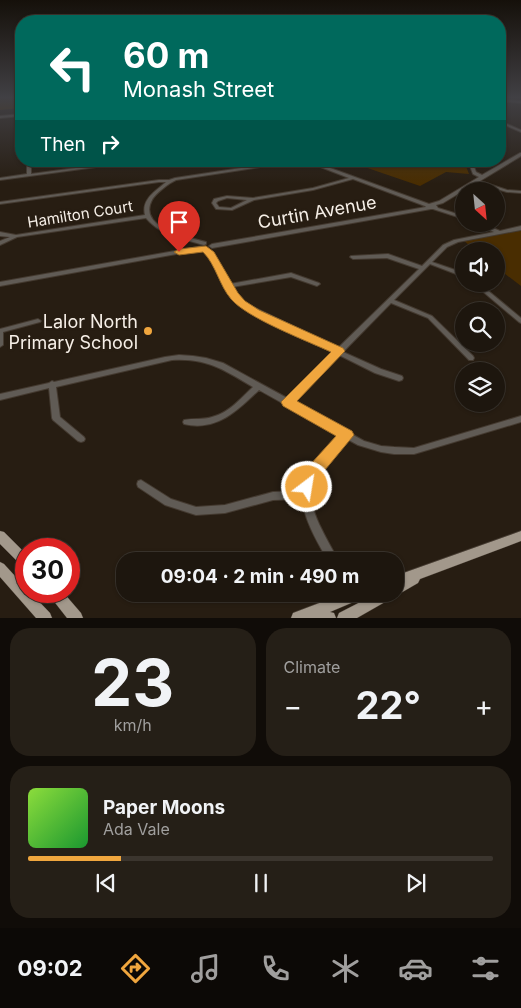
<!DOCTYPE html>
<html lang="en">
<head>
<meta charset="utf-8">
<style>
  body { margin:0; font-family:Inter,sans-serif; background:#251f17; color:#f1f3f6; height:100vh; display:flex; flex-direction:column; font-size:19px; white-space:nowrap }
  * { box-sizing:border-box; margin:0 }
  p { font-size:16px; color:#a09f9e }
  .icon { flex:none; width:28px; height:28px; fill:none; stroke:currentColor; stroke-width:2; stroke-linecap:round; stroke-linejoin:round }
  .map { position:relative; height:618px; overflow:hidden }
  .panel { display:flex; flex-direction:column; gap:10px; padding:10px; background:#100c08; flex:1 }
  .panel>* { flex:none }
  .banner { position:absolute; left:15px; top:15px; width:491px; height:152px; border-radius:20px; box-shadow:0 1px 4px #0004,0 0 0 1px #3b352e; background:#00695c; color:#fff; overflow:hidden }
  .needle { width:32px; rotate:153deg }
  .fabs { position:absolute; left:455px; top:182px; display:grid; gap:10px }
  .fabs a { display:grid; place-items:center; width:50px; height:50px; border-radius:50%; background:#1d160e; box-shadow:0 1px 4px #0004,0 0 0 1px #3b352e; font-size:25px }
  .speed { position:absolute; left:15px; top:538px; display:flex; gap:10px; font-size:25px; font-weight:700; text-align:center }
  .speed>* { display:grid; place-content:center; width:65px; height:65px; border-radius:50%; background:#1d160e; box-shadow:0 1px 4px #0004,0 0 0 1px #3b352e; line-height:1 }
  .speed .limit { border:8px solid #d22; background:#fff; color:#111 }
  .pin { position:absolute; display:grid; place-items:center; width:42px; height:42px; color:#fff; margin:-51px -21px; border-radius:50% 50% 50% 0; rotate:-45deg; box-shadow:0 0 5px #0007 }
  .pin .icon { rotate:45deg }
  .me { position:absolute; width:55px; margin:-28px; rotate:31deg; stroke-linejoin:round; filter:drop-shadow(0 0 4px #0008) }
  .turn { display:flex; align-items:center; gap:18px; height:105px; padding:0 25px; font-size:22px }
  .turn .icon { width:65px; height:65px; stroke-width:2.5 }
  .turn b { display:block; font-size:35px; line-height:42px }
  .then { display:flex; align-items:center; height:48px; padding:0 25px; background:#0003; gap:10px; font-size:19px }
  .big { font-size:38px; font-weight:700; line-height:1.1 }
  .panel .tile { flex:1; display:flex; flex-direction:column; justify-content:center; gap:8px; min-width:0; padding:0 18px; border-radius:20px; background:#251f17 }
  .panel .dial { align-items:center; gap:0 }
  .dial b { font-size:65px; line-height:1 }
  .song { display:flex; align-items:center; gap:15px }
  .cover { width:60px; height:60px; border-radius:8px; background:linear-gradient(135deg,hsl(90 70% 55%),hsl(130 70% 35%)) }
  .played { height:5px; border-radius:2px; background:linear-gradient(90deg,#f0a63e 20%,#3b352e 20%) }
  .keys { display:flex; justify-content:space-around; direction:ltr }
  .heat { display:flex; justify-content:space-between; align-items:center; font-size:28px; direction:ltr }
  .panel .tiles { flex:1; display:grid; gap:10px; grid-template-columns:1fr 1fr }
  .tile:last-child { grid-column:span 2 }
  .trip { position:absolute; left:116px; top:552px; width:288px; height:50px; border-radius:20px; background:#1d160e; box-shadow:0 1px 4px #0004,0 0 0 1px #3b352e; font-weight:700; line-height:50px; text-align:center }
  .tab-bar { display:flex; height:80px; justify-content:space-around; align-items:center; background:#0c0906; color:#a09f9e }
  .tab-bar .icon { width:35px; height:35px }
  .tab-bar .on { color:#f0a63e }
  .tab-bar b { font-size:22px; color:#f1f3f6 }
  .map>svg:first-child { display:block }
  .green { fill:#492d01 }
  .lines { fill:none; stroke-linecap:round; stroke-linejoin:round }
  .minor-casing { stroke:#443a30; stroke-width:2 }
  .major-casing { stroke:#443a30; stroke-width:1 }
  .minor { fill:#605b55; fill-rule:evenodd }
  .major { fill:#a2988b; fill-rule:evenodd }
  .route { fill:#f0a63e; stroke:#9c6c28 }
  .poi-dot { fill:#f0a63e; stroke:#271d12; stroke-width:2 }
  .labels { text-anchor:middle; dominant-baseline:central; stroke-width:5; stroke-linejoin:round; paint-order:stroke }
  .far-street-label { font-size:15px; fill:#f6efe7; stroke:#271d12 }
  .street-label { font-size:18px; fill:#f6efe7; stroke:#271d12 }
  .poi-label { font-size:18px; fill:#f6efe7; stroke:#271d12; text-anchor:end }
</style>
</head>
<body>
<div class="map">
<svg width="521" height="618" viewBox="0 0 521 618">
  <rect width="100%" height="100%" fill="#271d12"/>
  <!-- green -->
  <g class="green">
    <polygon points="21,97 21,108 0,110 0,98"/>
    <polygon points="347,161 464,161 469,174 446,172 420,186"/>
    <polygon points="521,230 521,286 496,267 496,251 477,251 464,241"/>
  </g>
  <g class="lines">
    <defs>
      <g id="minor">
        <polygon points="500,99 521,101 521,103 500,101"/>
        <polygon points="21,114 21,116 0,118 0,116"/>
        <polygon points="500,121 521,130 521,132 500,123"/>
        <path d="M 520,153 L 521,153 L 521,156 L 480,181 L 507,190 L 521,191 L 521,193 L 507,192 L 476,183 L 443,203 L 436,205 L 438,208 L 464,216 L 464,219 L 433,209 L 431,209 L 212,248 L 209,246 L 212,244 L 426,207 L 425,206 L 353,179 L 313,190 L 254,200 L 232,210 L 216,209 L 212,203 L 214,199 L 227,196 L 253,198 L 313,188 L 349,178 L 305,161 L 311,161 L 429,204 L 439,201 L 479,177 L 473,174 L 468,161 L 472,161 L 476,172 L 482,175 ZM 227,198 L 247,200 L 231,208 L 219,207 L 216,203 L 218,201 Z"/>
        <polygon points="27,161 31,161 31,174 128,161 141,161 0,180 0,178 27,174"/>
        <path d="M 287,161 L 299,161 L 176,180 C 169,183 155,194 152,200 C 137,228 188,237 206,242 L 206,244 L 204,245 C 183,239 160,235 146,218 L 17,237 L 0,245 L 0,241 L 10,237 L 0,236 L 0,232 L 16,235 L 145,215 C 141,199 156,191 166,182 L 159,182 L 0,204 L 0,202 L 159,180 L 169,180 L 175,178 Z"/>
        <path d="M 478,224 L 484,224 L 500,231 L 521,226 L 521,230 L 458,242 L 447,247 L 432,262 L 464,273 L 464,277 L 430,264 L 394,300 L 432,316 L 473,356 L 474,358 L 473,360 L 469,360 L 428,318 L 391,303 L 343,352 L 381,369 L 402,376 L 403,378 L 402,380 L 399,381 L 375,373 L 339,355 L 293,402 L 364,441 L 381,446 L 394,447 L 414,448 L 521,416 L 521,422 L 414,454 L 394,454 L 381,452 L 358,445 L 347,439 C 318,472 298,484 322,530 C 327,541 334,551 338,561 L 328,561 C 317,541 305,522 302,499 L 273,500 L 225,513 L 196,515 L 165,505 L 138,487 L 137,484 L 138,481 L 141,480 L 171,499 L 196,507 L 225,505 L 273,492 L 302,491 C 307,468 325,453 341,436 L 259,390 C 238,410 217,432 184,424 L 183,422 L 184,420 C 193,418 203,420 212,417 C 229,413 241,398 253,387 C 224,370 208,358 172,360 L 56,387 L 60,417 L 84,437 L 85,439 L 84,441 L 81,442 L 78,441 L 53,420 L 52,418 L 49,388 L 0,400 L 0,394 L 49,383 L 52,381 L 54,382 L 165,357 L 179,355 L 193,356 L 206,358 L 223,363 L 287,398 L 335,352 L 239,304 L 230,295 L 208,254 L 204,249 L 0,286 L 0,282 L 203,246 C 214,250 224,273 230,284 L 291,273 L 319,283 L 320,284 L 317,286 L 291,277 L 232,287 L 235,294 L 243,302 L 338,348 L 419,269 L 387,258 L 353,259 L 350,257 L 351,256 L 388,254 L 422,266 L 443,245 L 454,240 L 494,232 L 478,225 Z"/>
        <polygon points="474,284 480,284 521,318 521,323 519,322"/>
        <polygon points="38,319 41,321 40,322 3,332 3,345 0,347 0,329"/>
      </g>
      <g id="major">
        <polygon points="0,531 4,532 26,554 26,568 22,566 0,544"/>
        <polygon points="521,531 521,541 420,579 418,583 399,594 394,596 392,598 357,618 337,618 339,613 376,594 395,594 395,576"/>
        <polygon points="0,562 4,564 26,588 26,591 29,591 50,613 52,618 36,618 0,577"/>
        <polygon points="47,591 62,591 81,613 83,618 67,618 49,595"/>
        <polygon points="343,594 365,594 363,598 330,612 334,613 336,618 291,618 293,613"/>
      </g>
    </defs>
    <!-- minor casing -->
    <use href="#minor" class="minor-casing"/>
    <!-- major casing -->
    <use href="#major" class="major-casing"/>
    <!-- minor -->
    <use href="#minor" class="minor"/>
    <!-- major -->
    <use href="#major" class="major"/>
  </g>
  <!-- sky -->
  <linearGradient id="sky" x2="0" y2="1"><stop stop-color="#15100a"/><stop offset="0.53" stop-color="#414044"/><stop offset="1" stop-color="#414044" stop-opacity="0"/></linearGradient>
  <rect width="521" height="184" fill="url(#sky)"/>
  <!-- route -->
  <path class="route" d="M 206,246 L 214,252 L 238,293 L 245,301 L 259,310 L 343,348 L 345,351 L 297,401 L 352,431 L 354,435 L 320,476 L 313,492 L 307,494 L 301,492 L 299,487 L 308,467 L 336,436 L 283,406 L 281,402 L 331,352 C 305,340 247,318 231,299 C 219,285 216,265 203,252 L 179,255 L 174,252 L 179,249 Z"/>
  <!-- markers -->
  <circle class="poi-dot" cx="148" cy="331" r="5"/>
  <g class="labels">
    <!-- far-street labels -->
    <g class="far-street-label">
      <text transform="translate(80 214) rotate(-9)">Hamilton Court</text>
    </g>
    <!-- street labels -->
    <g class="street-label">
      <text transform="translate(317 212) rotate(-10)">Curtin Avenue</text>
    </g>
    <!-- poi labels -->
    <g class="poi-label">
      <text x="138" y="321">Lalor North<tspan x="138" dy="21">Primary School</tspan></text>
    </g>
  </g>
</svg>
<div class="fabs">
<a><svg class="needle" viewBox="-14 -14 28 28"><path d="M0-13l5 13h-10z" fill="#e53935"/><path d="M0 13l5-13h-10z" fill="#a09f9e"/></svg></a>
<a><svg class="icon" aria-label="sound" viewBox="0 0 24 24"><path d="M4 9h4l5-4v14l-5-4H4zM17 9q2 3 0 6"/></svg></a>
<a><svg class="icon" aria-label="search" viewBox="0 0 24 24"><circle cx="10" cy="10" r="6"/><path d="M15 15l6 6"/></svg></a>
<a><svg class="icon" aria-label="layers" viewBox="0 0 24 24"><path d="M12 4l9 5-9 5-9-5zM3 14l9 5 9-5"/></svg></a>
</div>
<div class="speed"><div class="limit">30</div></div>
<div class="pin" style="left:179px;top:252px;background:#d93025"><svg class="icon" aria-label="arrive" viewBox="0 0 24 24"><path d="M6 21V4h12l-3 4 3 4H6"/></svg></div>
<svg class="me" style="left:307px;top:487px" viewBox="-20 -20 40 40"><circle r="17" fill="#f0a63e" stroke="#fff" stroke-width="3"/><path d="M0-11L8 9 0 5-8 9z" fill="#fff"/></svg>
<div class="trip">09:04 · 2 min · 490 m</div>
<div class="banner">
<div class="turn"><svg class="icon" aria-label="left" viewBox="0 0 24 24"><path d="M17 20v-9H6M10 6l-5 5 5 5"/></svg><div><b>60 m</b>Monash Street</div></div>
<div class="then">Then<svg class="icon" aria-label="right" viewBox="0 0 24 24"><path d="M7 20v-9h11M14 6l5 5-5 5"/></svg></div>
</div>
</div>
<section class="panel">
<div class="tiles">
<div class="tile dial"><b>23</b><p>km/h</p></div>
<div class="tile"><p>Climate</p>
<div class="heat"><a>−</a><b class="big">22°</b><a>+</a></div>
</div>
<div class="tile">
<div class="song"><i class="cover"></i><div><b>Paper Moons</b><p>Ada Vale</p></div></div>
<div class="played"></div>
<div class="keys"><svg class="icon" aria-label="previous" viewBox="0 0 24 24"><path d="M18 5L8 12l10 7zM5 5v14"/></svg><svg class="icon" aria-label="pause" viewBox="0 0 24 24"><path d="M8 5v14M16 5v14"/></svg><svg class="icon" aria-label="next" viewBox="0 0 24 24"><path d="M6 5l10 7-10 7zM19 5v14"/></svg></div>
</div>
</div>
</section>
<nav class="tab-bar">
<b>09:02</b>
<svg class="icon on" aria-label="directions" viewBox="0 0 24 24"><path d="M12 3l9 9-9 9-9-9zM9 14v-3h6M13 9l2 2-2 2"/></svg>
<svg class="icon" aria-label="music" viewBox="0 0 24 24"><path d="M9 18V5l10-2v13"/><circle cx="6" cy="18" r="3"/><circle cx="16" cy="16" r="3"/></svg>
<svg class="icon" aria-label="phone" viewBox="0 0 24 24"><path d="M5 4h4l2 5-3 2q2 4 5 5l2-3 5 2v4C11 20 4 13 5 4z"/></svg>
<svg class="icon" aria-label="climate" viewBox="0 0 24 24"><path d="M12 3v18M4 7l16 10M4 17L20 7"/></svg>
<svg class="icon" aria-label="car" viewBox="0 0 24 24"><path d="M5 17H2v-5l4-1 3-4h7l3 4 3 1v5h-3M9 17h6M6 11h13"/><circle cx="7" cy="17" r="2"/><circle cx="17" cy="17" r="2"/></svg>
<svg class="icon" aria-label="filters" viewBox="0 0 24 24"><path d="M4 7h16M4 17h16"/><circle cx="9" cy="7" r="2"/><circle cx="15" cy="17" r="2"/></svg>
</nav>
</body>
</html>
